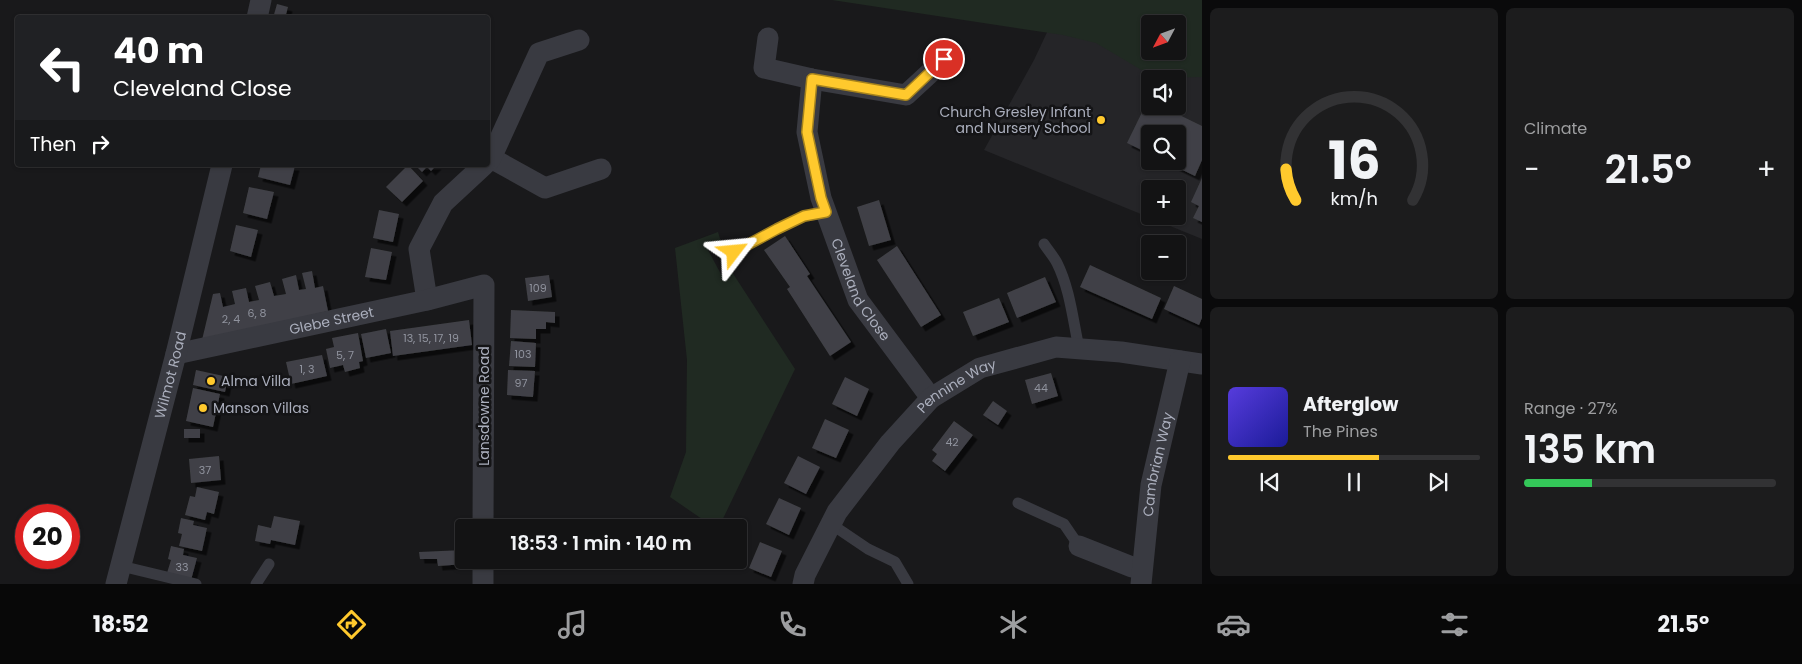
<!DOCTYPE html>
<html lang="en">
<head>
<meta charset="utf-8">
<style>
  body { margin:0; font-family:Poppins,sans-serif; background:#1c1c1d; color:#f1f3f6; height:100vh; display:flex; flex-direction:column; font-size:19px; white-space:nowrap }
  * { box-sizing:border-box; margin:0 }
  p { font-size:16px; color:#9d9ea0 }
  .icon { flex:none; width:28px; height:28px; fill:none; stroke:currentColor; stroke-width:2; stroke-linecap:round; stroke-linejoin:round }
  .map { position:relative; flex:1; overflow:hidden }
  .sheet { display:flex; flex-direction:column; gap:8px; padding:8px; background:#0a0a0b; width:600px }
  .sheet>* { flex:none }
  .guide { position:absolute; left:15px; top:15px; width:475px; height:152px; border-radius:5px; box-shadow:0 1px 4px #0004,0 0 0 1px #323234; background:#202124; color:#fff; overflow:hidden }
  .needle { width:32px; rotate:229deg }
  .fabs { position:absolute; left:1141px; top:15px; display:grid; gap:10px }
  .fabs a { display:grid; place-items:center; width:45px; height:45px; border-radius:5px; background:#131314; box-shadow:0 1px 4px #0004,0 0 0 1px #323234; font-size:25px }
  .speed { position:absolute; left:15px; top:504px; display:flex; gap:10px; font-size:25px; font-weight:700; text-align:center }
  .speed>* { display:grid; place-content:center; width:65px; height:65px; border-radius:50%; background:#131314; box-shadow:0 1px 4px #0004,0 0 0 1px #323234; line-height:1 }
  .speed .limit { border:8px solid #d22; background:#fff; color:#111 }
  .pin { position:absolute; display:grid; place-items:center; width:42px; height:42px; color:#fff; margin:-21px; border:2px solid #fff; border-radius:50%; box-shadow:0 1px 5px #0007 }
  .me { position:absolute; width:55px; margin:-28px; rotate:61deg; stroke-linejoin:round; filter:drop-shadow(0 0 4px #0008) }
  .turn { display:flex; align-items:center; gap:18px; height:105px; padding:0 15px; font-size:22px }
  .turn .icon { width:65px; height:65px; stroke-width:2.5 }
  .turn b { display:block; font-size:35px; line-height:42px }
  .then { display:flex; align-items:center; height:48px; padding:0 15px; background:#0003; gap:10px; font-size:19px }
  .big { font-size:38px; font-weight:600; line-height:1.1 }
  .sheet .tile { flex:1; display:flex; flex-direction:column; justify-content:center; gap:8px; min-width:0; padding:0 18px; border-radius:8px; background:#1c1c1d }
  .sheet .dial { align-items:center; gap:0 }
  .dial svg { height:130px; overflow:visible; fill:none; stroke:#323234; stroke-width:7; stroke-linecap:round; text-anchor:middle }
  .dial text { fill:#f1f3f6; stroke:none }
  .song { display:flex; align-items:center; gap:15px }
  .cover { width:60px; height:60px; border-radius:8px; background:linear-gradient(135deg,hsl(250 70% 55%),hsl(240 70% 35%)) }
  .played { height:5px; border-radius:2px; background:linear-gradient(90deg,#ffc92d 60%,#323234 60%) }
  .keys { display:flex; justify-content:space-around; direction:ltr }
  .heat { display:flex; justify-content:space-between; align-items:center; font-size:28px; direction:ltr }
  .charge { height:8px; border-radius:4px; background:linear-gradient(90deg,#34c759 27%,#323234 0) }
  .sheet .tiles { flex:1; display:grid; gap:8px; grid-template-columns:repeat(2,1fr) }
  .trip { position:absolute; left:455px; top:519px; width:292px; height:50px; border-radius:5px; background:#131314; box-shadow:0 1px 4px #0004,0 0 0 1px #323234; font-weight:600; line-height:50px; text-align:center }
  .dock { display:flex; height:80px; justify-content:space-around; align-items:center; background:#080808; color:#9d9ea0 }
  .dock .icon { width:35px; height:35px }
  .dock .active { color:#ffc92d }
  .dock b { font-size:22px; color:#f1f3f6 }
  main { display:flex; flex:1; min-height:0 }
  .map>svg:first-child { display:block }
  .built { fill:#252528; fill-rule:evenodd }
  .green { fill:#202a22; fill-rule:evenodd }
  .building { fill:#404146; filter:url(#shadow) }
  .lines { fill:none; stroke-linecap:round; stroke-linejoin:round }
  .service { stroke:#393a41; stroke-width:11 }
  .minor { stroke:#393a41; stroke-width:21 }
  .route-casing { stroke:#a6831d; stroke-width:12 }
  .route { stroke:#ffc92d; stroke-width:9 }
  .poi-dot { fill:#ffc92d; stroke:#141416; stroke-width:2 }
  .labels { text-anchor:middle; dominant-baseline:central; stroke-width:5; stroke-linejoin:round; paint-order:stroke }
  .number-label { font-size:11px; fill:#90939e }
  .poi-label { font-size:14px; fill:#aaaebc; stroke:#141416; text-anchor:start }
  .street-label { font-size:14px; fill:#aaaebc; stroke:#141416 }
</style>
</head>
<body>
<main>
<div class="map">
<svg width="1202" height="584" viewBox="0 0 1202 584">
  <defs>
    <filter id="shadow"><feDropShadow dx="4.5" dy="4.5" stdDeviation="0" flood-color="#0009"/></filter>
  </defs>
  <rect width="100%" height="100%" fill="#19191b"/>
  <!-- built -->
  <path class="built" d="M 1050,26 L 1111,37 L 1202,71 L 1202,239 L 984,150 L 1034,60 ZM 1150,79 L 1178,79 L 1178,106 L 1150,106 ZM 1150,134 L 1178,134 L 1178,161 L 1150,161 ZM 1150,189 L 1178,189 L 1178,216 L 1150,216 Z"/>
  <!-- green -->
  <g class="green">
    <path d="M 832,0 L 1202,0 L 1202,77 L 1155,78 L 1096,43 L 1063,35 ZM 1150,24 L 1178,24 L 1178,51 L 1150,51 Z"/>
    <polygon points="718,232 721,242 708,250 722,276 732,272 795,369 719,527 715,528 670,497 686,452 687,360 675,248"/>
  </g>
  <!-- building -->
  <g class="building">
    <polygon points="277,4 288,7 285,18 273,18"/>
    <polygon points="1148,100 1150,101 1150,106 1161,106 1202,126 1202,160 1195,176 1164,161 1178,161 1178,134 1150,134 1150,154 1127,143"/>
    <polygon points="261,165 295,166 290,185 258,177"/>
    <polygon points="408,165 423,181 402,202 386,187"/>
    <polygon points="415,165 437,165 431,171 427,167 422,172"/>
    <polygon points="1202,178 1202,222 1193,218 1199,206 1191,202"/>
    <polygon points="249,187 274,192 267,219 243,213"/>
    <polygon points="879,200 891,240 869,246 857,207"/>
    <polygon points="379,210 399,214 393,242 373,238"/>
    <polygon points="236,225 258,230 251,257 230,251"/>
    <polygon points="785,236 810,274 807,276 851,342 830,356 787,289 790,287 764,250"/>
    <polygon points="897,246 941,315 921,327 877,260"/>
    <polygon points="371,248 392,252 386,280 365,277"/>
    <polygon points="1090,265 1161,298 1152,319 1080,287"/>
    <polygon points="312,271 315,288 323,286 328,311 202,340 213,294 220,293 223,307 235,304 232,291 246,288 249,302 259,300 255,286 270,282 274,296 286,294 282,279 296,275 299,290 306,289 302,273"/>
    <polygon points="549,275 552,297 528,301 525,278"/>
    <polygon points="1045,277 1056,302 1017,318 1007,293"/>
    <polygon points="1174,286 1202,299 1202,318 1199,325 1164,309"/>
    <polygon points="999,298 1009,322 973,336 963,312"/>
    <polygon points="511,310 555,312 555,323 546,322 546,329 536,329 536,339 510,338"/>
    <polygon points="469,320 472,345 393,356 390,331"/>
    <polygon points="386,329 391,353 366,358 361,334"/>
    <polygon points="358,333 363,361 359,362 360,368 345,372 343,365 330,368 326,349 334,347 332,338"/>
    <polygon points="511,341 536,343 535,367 509,366"/>
    <polygon points="322,355 327,376 291,384 286,362"/>
    <polygon points="196,370 228,377 225,392 193,385"/>
    <polygon points="508,370 535,371 533,397 507,395"/>
    <polygon points="1051,373 1058,396 1032,404 1025,380"/>
    <polygon points="845,377 869,389 857,416 832,404"/>
    <polygon points="193,388 220,394 213,427 186,421"/>
    <polygon points="993,401 1007,411 998,425 983,415"/>
    <polygon points="825,419 849,430 836,458 812,448"/>
    <polygon points="954,421 973,435 945,471 932,461 937,454 932,450"/>
    <rect x="184" y="429" width="16" height="9"/>
    <polygon points="219,456 221,480 191,483 189,459"/>
    <polygon points="798,456 820,467 806,494 784,483"/>
    <polygon points="197,487 219,492 214,514 207,512 205,520 185,515 190,496 195,497"/>
    <polygon points="779,498 801,508 789,535 766,524"/>
    <polygon points="274,516 300,521 295,545 271,540 270,544 255,541 258,525 271,528"/>
    <polygon points="181,518 194,521 193,525 207,528 202,551 179,546 182,534 178,533"/>
    <polygon points="760,542 782,551 771,577 749,568"/>
    <polygon points="171,546 184,549 183,555 197,558 191,580 167,573 171,560 168,559"/>
    <polygon points="464,550 464,560 466,560 466,564 438,566 437,559 420,559 419,552"/>
  </g>
  <g class="lines">
    <!-- service -->
    <g class="service">
      <path d="M 1044,244 C 1048,250 1054,257 1057,263 C 1070,289 1073,321 1079,348"/>
      <polyline points="734,252 777,229 804,216 826,213"/>
      <polyline points="1018,503 1064,524 1079,546"/>
      <polyline points="831,524 868,549 895,562 908,584"/>
      <polyline points="121,566 196,584"/>
      <polyline points="256,584 269,564"/>
    </g>
    <!-- minor -->
    <g class="minor">
      <polyline points="257,18 261,0"/>
      <polyline points="768,38 764,68 812,79 906,95 945,59"/>
      <path id="s1" d="M 812,79 L 807,132 L 811,151 L 821,198 L 858,300 L 931,398"/>
      <polyline points="491,158 545,188 601,169"/>
      <polyline points="488,162 491,158 539,53 579,40"/>
      <polyline points="427,300 419,249 443,203 484,165"/>
      <path id="s2" d="M 176,354 L 427,300 L 484,285 L 483,528"/>
      <polyline points="1079,546 1132,567 1142,569"/>
      <path id="s3" d="M 116,584 L 176,354 L 222,165"/>
      <polyline points="483,584 483,560"/>
      <path id="s4" d="M 803,584 L 805,575 L 837,512 L 890,443 L 931,398 L 980,368 L 1056,347 L 1121,352 L 1202,364"/>
      <path id="s5" d="M 1141,584 L 1151,485 L 1180,361"/>
    </g>
  </g>
  <g class="lines">
    <defs>
      <polyline id="route" points="734,252 777,229 804,216 826,212 821,198 807,132 812,79 906,95 944,59"/>
    </defs>
    <!-- route casing -->
    <use href="#route" class="route-casing"/>
    <!-- route -->
    <use href="#route" class="route"/>
  </g>
  <!-- markers -->
  <g class="poi-dot">
    <circle cx="1101" cy="120" r="5"/>
    <circle cx="211" cy="381" r="5"/>
    <circle cx="203" cy="408" r="5"/>
  </g>
  <g class="labels">
    <!-- number labels -->
    <g class="number-label">
      <text x="538" y="288">109</text>
      <text x="257" y="313">6, 8</text>
      <text x="231" y="319">2, 4</text>
      <text x="431" y="338">13, 15, 17, 19</text>
      <text x="523" y="354">103</text>
      <text x="345" y="355">5, 7</text>
      <text x="307" y="369">1, 3</text>
      <text x="521" y="383">97</text>
      <text x="1041" y="388">44</text>
      <text x="952" y="442">42</text>
      <text x="205" y="470">37</text>
      <text x="182" y="567">33</text>
    </g>
    <!-- poi labels -->
    <g class="poi-label">
      <text x="1091" y="112" text-anchor="end">Church Gresley Infant<tspan x="1091" dy="16">and Nursery School</tspan></text>
      <text x="221" y="381">Alma Villa</text>
      <text x="213" y="408">Manson Villas</text>
    </g>
    <!-- street labels -->
    <g class="street-label">
      <text stroke="none"><textPath href="#s1" startOffset="221">Cleveland Close</textPath></text>
      <text stroke="none"><textPath href="#s2" startOffset="159">Glebe Street</textPath></text>
      <text stroke="none"><textPath href="#s3" startOffset="216">Wilmot Road</textPath></text>
      <text stroke="none"><textPath href="#s4" startOffset="256">Pennine Way</textPath></text>
      <text transform="translate(484 406) rotate(-90)">Lansdowne Road</text>
      <text stroke="none"><textPath href="#s5" startOffset="121">Cambrian Way</textPath></text>
    </g>
  </g>
</svg>
<div class="fabs">
<a><svg class="needle" viewBox="-14 -14 28 28"><path d="M0-13l5 13h-10z" fill="#e53935"/><path d="M0 13l5-13h-10z" fill="#9d9ea0"/></svg></a>
<a><svg class="icon" aria-label="sound" viewBox="0 0 24 24"><path d="M4 9h4l5-4v14l-5-4H4zM17 9q2 3 0 6"/></svg></a>
<a><svg class="icon" aria-label="search" viewBox="0 0 24 24"><circle cx="10" cy="10" r="6"/><path d="M15 15l6 6"/></svg></a>
<a>+</a>
<a>−</a>
</div>
<div class="speed"><div class="limit">20</div></div>
<div class="pin" style="left:944px;top:59px;background:#d93025"><svg class="icon" aria-label="arrive" viewBox="0 0 24 24"><path d="M6 21V4h12l-3 4 3 4H6"/></svg></div>
<svg class="me" style="left:734px;top:252px" viewBox="-20 -20 40 40"><path d="M0-17L14 15 0 8-14 15z" fill="#ffc92d" stroke="#fff" stroke-width="4"/></svg>
<div class="trip">18:53 · 1 min · 140 m</div>
<div class="guide">
<div class="turn"><svg class="icon" aria-label="left" viewBox="0 0 24 24"><path d="M17 20v-9H6M10 6l-5 5 5 5"/></svg><div><b>40 m</b>Cleveland Close</div></div>
<div class="then">Then<svg class="icon" aria-label="right" viewBox="0 0 24 24"><path d="M7 20v-9h11M14 6l5 5-5 5"/></svg></div>
</div>
</div>
<section class="sheet">
<div class="tiles">
<div class="tile dial"><svg viewBox="0 0 100 80">
<path d="M14 69A42 42 0 1 1 86 69"/>
<path d="M14 69A42 42 0 0 1 8 50" stroke="#ffc92d"/>
<text x="50" y="56" font-size="32" font-weight="700">16</text>
<text x="50" y="72" font-size="11">km/h</text>
</svg></div>
<div class="tile"><p>Climate</p>
<div class="heat"><a>−</a><b class="big">21.5°</b><a>+</a></div>
</div>
<div class="tile">
<div class="song"><i class="cover"></i><div><b>Afterglow</b><p>The Pines</p></div></div>
<div class="played"></div>
<div class="keys"><svg class="icon" aria-label="previous" viewBox="0 0 24 24"><path d="M18 5L8 12l10 7zM5 5v14"/></svg><svg class="icon" aria-label="pause" viewBox="0 0 24 24"><path d="M8 5v14M16 5v14"/></svg><svg class="icon" aria-label="next" viewBox="0 0 24 24"><path d="M6 5l10 7-10 7zM19 5v14"/></svg></div>
</div>
<div class="tile"><p>Range · 27%</p><b class="big">135 km</b><div class="charge"></div></div>
</div>
</section>
</main>
<nav class="dock">
<b>18:52</b>
<svg class="icon active" aria-label="directions" viewBox="0 0 24 24"><path d="M12 3l9 9-9 9-9-9zM9 14v-3h6M13 9l2 2-2 2"/></svg>
<svg class="icon" aria-label="music" viewBox="0 0 24 24"><path d="M9 18V5l10-2v13"/><circle cx="6" cy="18" r="3"/><circle cx="16" cy="16" r="3"/></svg>
<svg class="icon" aria-label="phone" viewBox="0 0 24 24"><path d="M5 4h4l2 5-3 2q2 4 5 5l2-3 5 2v4C11 20 4 13 5 4z"/></svg>
<svg class="icon" aria-label="climate" viewBox="0 0 24 24"><path d="M12 3v18M4 7l16 10M4 17L20 7"/></svg>
<svg class="icon" aria-label="car" viewBox="0 0 24 24"><path d="M5 17H2v-5l4-1 3-4h7l3 4 3 1v5h-3M9 17h6M6 11h13"/><circle cx="7" cy="17" r="2"/><circle cx="17" cy="17" r="2"/></svg>
<svg class="icon" aria-label="filters" viewBox="0 0 24 24"><path d="M4 7h16M4 17h16"/><circle cx="9" cy="7" r="2"/><circle cx="15" cy="17" r="2"/></svg>
<b>21.5°</b>
</nav>
</body>
</html>
